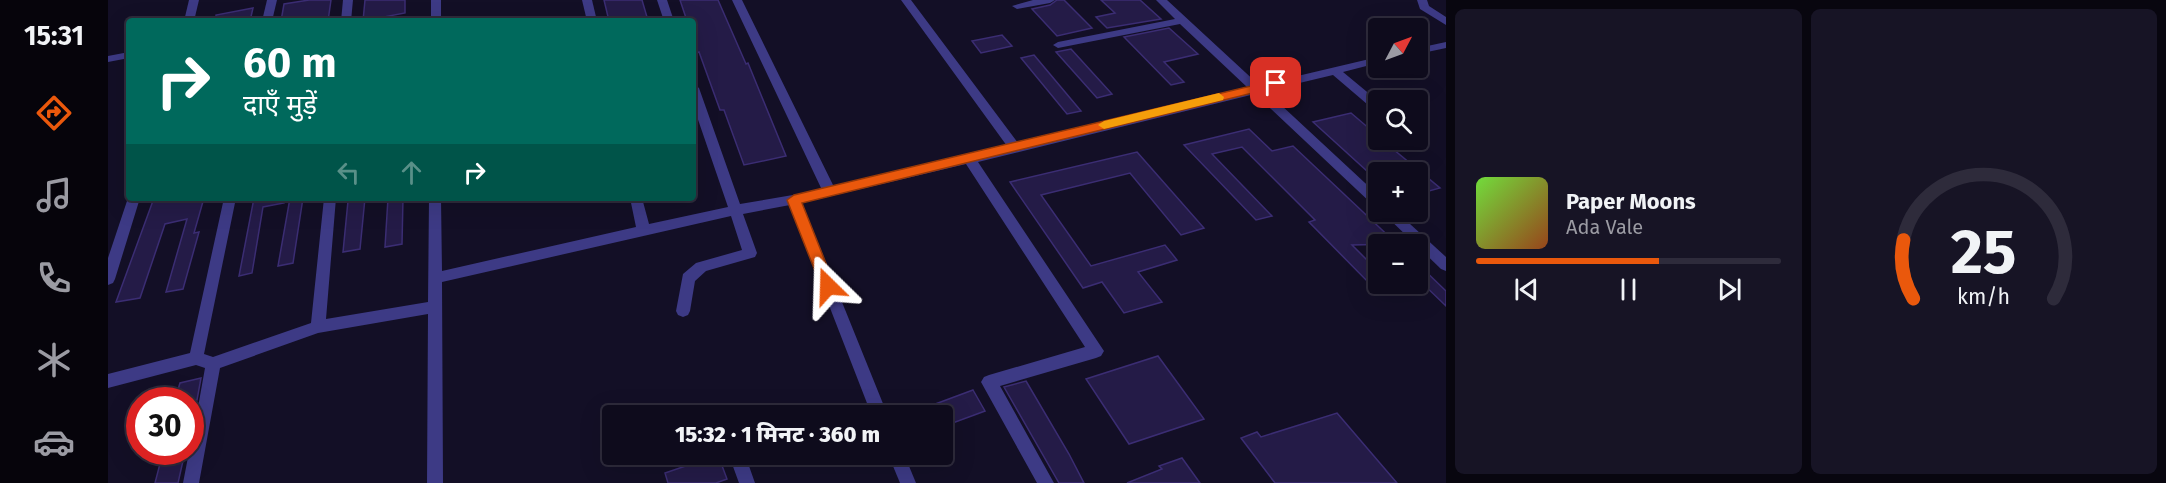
<!DOCTYPE html>
<html lang="hi">
<head>
<meta charset="utf-8">
<style>
  body { margin:0; font-family:"Fira Sans","Noto Sans Devanagari",sans-serif; background:#171425; color:#f1f3f6; height:100vh; display:flex; flex-direction:column; font-size:22px; white-space:nowrap }
  * { box-sizing:border-box; margin:0 }
  p { font-size:20px; color:#9b9ba3 }
  .icon { flex:none; width:33px; height:33px; fill:none; stroke:currentColor; stroke-width:2; stroke-linecap:round; stroke-linejoin:round }
  .map { position:relative; flex:1; overflow:hidden }
  .drawer { display:flex; flex-direction:column; gap:9px; padding:9px; background:#08060f; width:720px }
  .drawer>* { flex:none }
  .guide { position:absolute; left:18px; top:18px; width:570px; height:183px; border-radius:6px; box-shadow:0 6px 24px #0002,0 0 0 2px #2e2b3b; background:#00695c; color:#fff; overflow:hidden }
  .needle { width:39px; rotate:49deg }
  .buttons { position:absolute; left:1260px; top:18px; display:grid; gap:12px }
  .buttons a { display:grid; place-items:center; width:60px; height:60px; border-radius:6px; background:#0e0b1c; box-shadow:0 6px 24px #0002,0 0 0 2px #2e2b3b; font-size:30px }
  .speed { position:absolute; left:18px; top:387px; display:flex; gap:12px; font-size:30px; font-weight:700; text-align:center }
  .speed>* { display:grid; place-content:center; width:78px; height:78px; border-radius:50%; background:#0e0b1c; box-shadow:0 6px 24px #0002,0 0 0 2px #2e2b3b; line-height:1 }
  .speed .limit { border:9px solid #d22; background:#fff; color:#111 }
  .pin { position:absolute; display:grid; place-items:center; width:51px; height:51px; color:#fff; margin:-26px; border-radius:12px; box-shadow:0 3px 9px #0006 }
  .me { position:absolute; width:66px; margin:-33px; rotate:338deg; stroke-linejoin:round; filter:drop-shadow(0 0 4px #0008) }
  .turn { display:flex; align-items:center; gap:21px; height:126px; padding:0 18px; font-size:27px }
  .turn .icon { width:78px; height:78px; stroke-width:2.5 }
  .turn b { display:block; font-size:42px; line-height:51px }
  .lanes { display:flex; align-items:center; height:57px; padding:0 18px; background:#0003; justify-content:center; gap:30px; direction:ltr }
  .lanes .off { opacity:.35 }
  .drawer .widget { flex:1; display:flex; flex-direction:column; justify-content:center; gap:9px; min-width:0; padding:0 21px; border-radius:9px; background:#171425 }
  .drawer .dial { align-items:center; gap:0 }
  .dial svg { height:156px; overflow:visible; fill:none; stroke:#2e2b3b; stroke-width:7; stroke-linecap:round; text-anchor:middle }
  .dial text { fill:#f1f3f6; stroke:none }
  .song { display:flex; align-items:center; gap:18px }
  .cover { width:72px; height:72px; border-radius:9px; background:linear-gradient(135deg,hsl(100 70% 55%),hsl(20 70% 35%)) }
  .played { height:6px; border-radius:3px; background:linear-gradient(90deg,#ea580c 60%,#2e2b3b 60%) }
  .keys { display:flex; justify-content:space-around; direction:ltr }
  .drawer .tiles { flex:1; display:grid; gap:9px; grid-template-columns:repeat(2,1fr) }
  .trip { position:absolute; left:494px; top:405px; width:351px; height:60px; border-radius:6px; background:#0e0b1c; box-shadow:0 6px 24px #0002,0 0 0 2px #2e2b3b; font-weight:800; line-height:60px; text-align:center }
  main { display:flex; flex:1; min-height:0 }
  .tab-bar { display:flex; flex-direction:column; width:108px; justify-content:space-around; align-items:center; background:#06040b; color:#9b9ba3 }
  .tab-bar .icon { width:42px; height:42px }
  .tab-bar .selected { color:#ea580c }
  .tab-bar b { font-size:27px; color:#f1f3f6 }
  .map>svg:first-child { display:block }
  .building { fill:#241b47; stroke:#3b2d73; stroke-width:1.5 }
  .lines { fill:none; stroke-linecap:round; stroke-linejoin:round }
  .minor { fill:#3d3a85; fill-rule:evenodd }
  .route { fill:#ea580c; stroke:#983908; stroke-width:1.5 }
  .slow { fill:#f59e0b }
</style>
</head>
<body>
<main>
<nav class="tab-bar">
<b>15:31</b>
<svg class="icon selected" aria-label="directions" viewBox="0 0 24 24"><path d="M12 3l9 9-9 9-9-9zM9 14v-3h6M13 9l2 2-2 2"/></svg>
<svg class="icon" aria-label="music" viewBox="0 0 24 24"><path d="M9 18V5l10-2v13"/><circle cx="6" cy="18" r="3"/><circle cx="16" cy="16" r="3"/></svg>
<svg class="icon" aria-label="phone" viewBox="0 0 24 24"><path d="M5 4h4l2 5-3 2q2 4 5 5l2-3 5 2v4C11 20 4 13 5 4z"/></svg>
<svg class="icon" aria-label="climate" viewBox="0 0 24 24"><path d="M12 3v18M4 7l16 10M4 17L20 7"/></svg>
<svg class="icon" aria-label="car" viewBox="0 0 24 24"><path d="M5 17H2v-5l4-1 3-4h7l3 4 3 1v5h-3M9 17h6M6 11h13"/><circle cx="7" cy="17" r="2"/><circle cx="17" cy="17" r="2"/></svg>
</nav>
<div class="map">
<svg width="1338" height="483" viewBox="0 0 1338 483">
  <rect width="100%" height="100%" fill="#130f26"/>
  <!-- building -->
  <g class="building">
    <polygon points="201,0 223,0 220,21 173,21 176,4"/>
    <polygon points="257,0 297,0 297,13 255,21"/>
    <polygon points="496,0 534,0 539,17 501,21"/>
    <polygon points="572,0 610,0 638,64 640,63 678,156 636,165 616,110 612,110 591,52 588,53 585,44 585,21 579,21"/>
    <polygon points="949,0 956,0 984,28 949,36 924,9 942,5"/>
    <polygon points="993,0 1032,0 1053,19 999,28 988,17 1007,13"/>
    <polygon points="145,8 142,21 108,21 108,15"/>
    <polygon points="1061,28 1090,54 1056,62 1076,82 1063,85 1016,37"/>
    <polygon points="894,35 904,46 873,53 864,41"/>
    <polygon points="963,49 1004,94 989,98 948,52"/>
    <polygon points="926,55 973,111 959,114 913,58"/>
    <polygon points="1243,113 1270,136 1270,140 1274,140 1332,188 1310,194 1310,172 1270,172 1270,181 1205,122"/>
    <polygon points="1141,129 1164,151 1185,146 1289,244 1244,245 1270,271 1270,280 1261,283 1201,222 1207,220 1134,147 1104,154 1164,216 1148,220 1076,145"/>
    <polygon points="1029,152 1096,228 1073,235 1022,173 933,195 983,266 1057,245 1069,260 1030,272 1054,302 1016,313 994,282 975,288 902,182"/>
    <polygon points="46,198 96,198 86,233 91,232 75,289 58,292 79,219 57,224 32,298 8,302"/>
    <polygon points="146,198 175,198 176,203 155,207 144,273 131,276"/>
    <polygon points="182,198 195,198 185,263 170,266"/>
    <polygon points="257,198 252,249 235,252 240,201"/>
    <polygon points="280,198 295,198 294,244 277,247"/>
    <polygon points="1310,264 1338,291 1338,306 1310,279"/>
    <polygon points="1050,356 1096,419 1021,444 978,379"/>
    <polygon points="93,378 89,400 67,400 72,383"/>
    <polygon points="918,381 961,454 976,483 951,483 896,387"/>
    <polygon points="865,390 877,411 834,427 834,416 795,416"/>
    <polygon points="1229,413 1289,483 1167,483 1133,438 1149,432 1153,437"/>
    <polygon points="55,452 77,452 70,483 47,483"/>
    <polygon points="610,455 619,479 608,483 560,483 557,473"/>
    <polygon points="1074,458 1092,483 1019,483 1054,469 1051,466"/>
  </g>
  <g class="lines">
    <!-- minor -->
    <g class="minor">
      <polygon points="81,0 91,0 86,21 76,21"/>
      <polygon points="159,0 169,0 164,21 154,21"/>
      <polygon points="235,0 245,0 243,21 233,21"/>
      <rect x="323" y="0" width="10" height="21"/>
      <polygon points="474,0 484,0 489,21 479,21"/>
      <polygon points="549,0 559,0 566,21 556,21"/>
      <polygon points="624,0 634,0 726,187 854,156 860,153 864,154 899,146 793,0 803,0 910,143 1140,88 1072,24 950,48 945,45 950,42 1067,19 1048,0 1059,0 1151,85 1270,57 1270,63 1235,72 1270,101 1270,111 1266,110 1225,75 1158,91 1270,195 1270,207 1265,205 1147,94 870,162 996,351 993,356 988,358 892,386 946,483 929,483 873,382 876,377 881,375 977,347 858,164 694,203 780,416 764,416 682,205 635,214 649,253 647,257 598,271 587,281 582,311 580,315 575,317 570,315 568,311 575,274 588,263 634,250 623,216 334,282 335,483 319,483 320,314 210,333 112,368 91,483 75,483 81,452 82,452 97,368 88,365 0,388 0,374 82,353 116,198 128,198 96,354 105,357 203,323 216,198 228,198 218,319 320,302 321,198 333,198 334,271 528,227 522,198 534,198 541,224 620,207 585,105 585,84 591,88 632,204 714,190"/>
      <polygon points="925,0 947,0 942,3 909,9 904,6"/>
      <polygon points="1309,0 1319,0 1321,6 1338,17 1338,25 1312,9"/>
      <polygon points="1338,42 1338,48 1310,54 1310,48"/>
      <polygon points="21,52 21,58 0,62 0,56"/>
      <polygon points="21,195 21,198 32,198 7,279 5,283 0,285 0,258"/>
      <polygon points="1274,212 1289,212 1338,257 1338,271 1333,269"/>
      <polygon points="660,454 658,460 641,466 647,483 631,483 623,461 625,455"/>
      <polygon points="780,454 796,454 808,483 792,483"/>
    </g>
  </g>
  <!-- route -->
  <polygon class="route" points="1168,80 1173,81 1173,86 694,203 727,286 720,292 713,286 679,200 686,195"/>
  <!-- slow -->
  <polygon class="slow" points="1111,93 1116,97 1115,100 996,129 990,125 996,121"/>
</svg>
<div class="buttons">
<a><svg class="needle" viewBox="-14 -14 28 28"><path d="M0-13l5 13h-10z" fill="#e53935"/><path d="M0 13l5-13h-10z" fill="#9b9ba3"/></svg></a>
<a><svg class="icon" aria-label="search" viewBox="0 0 24 24"><circle cx="10" cy="10" r="6"/><path d="M15 15l6 6"/></svg></a>
<a>+</a>
<a>−</a>
</div>
<div class="speed"><div class="limit">30</div></div>
<div class="pin" style="left:1168px;top:83px;background:#d93025"><svg class="icon" aria-label="arrive" viewBox="0 0 24 24"><path d="M6 21V4h12l-3 4 3 4H6"/></svg></div>
<svg class="me" style="left:720px;top:286px" viewBox="-20 -20 40 40"><path d="M0-17L14 15 0 8-14 15z" fill="#ea580c" stroke="#fff" stroke-width="4"/></svg>
<div class="trip">15:32 · 1 मिनट · 360 m</div>
<div class="guide">
<div class="turn"><svg class="icon" aria-label="right" viewBox="0 0 24 24"><path d="M7 20v-9h11M14 6l5 5-5 5"/></svg><div><b>60 m</b>दाएँ मुड़ें</div></div>
<div class="lanes"><svg class="icon off" aria-label="left" viewBox="0 0 24 24"><path d="M17 20v-9H6M10 6l-5 5 5 5"/></svg><svg class="icon off" aria-label="ahead" viewBox="0 0 24 24"><path d="M12 20V5M6 11l6-6 6 6"/></svg><svg class="icon" aria-label="right" viewBox="0 0 24 24"><path d="M7 20v-9h11M14 6l5 5-5 5"/></svg></div>
</div>
</div>
<section class="drawer">
<div class="tiles">
<div class="widget">
<div class="song"><i class="cover"></i><div><b>Paper Moons</b><p>Ada Vale</p></div></div>
<div class="played"></div>
<div class="keys"><svg class="icon" aria-label="previous" viewBox="0 0 24 24"><path d="M18 5L8 12l10 7zM5 5v14"/></svg><svg class="icon" aria-label="pause" viewBox="0 0 24 24"><path d="M8 5v14M16 5v14"/></svg><svg class="icon" aria-label="next" viewBox="0 0 24 24"><path d="M6 5l10 7-10 7zM19 5v14"/></svg></div>
</div>
<div class="widget dial"><svg viewBox="0 0 100 80">
<path d="M14 69A42 42 0 1 1 86 69"/>
<path d="M14 69A42 42 0 0 1 9 39" stroke="#ea580c"/>
<text x="50" y="56" font-size="32" font-weight="700">25</text>
<text x="50" y="72" font-size="11">km/h</text>
</svg></div>
</div>
</section>
</main>
</body>
</html>
